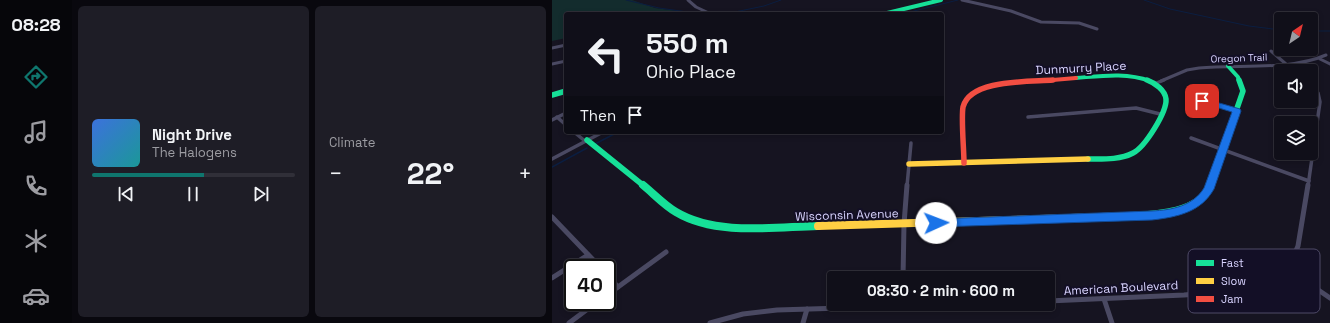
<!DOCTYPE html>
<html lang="en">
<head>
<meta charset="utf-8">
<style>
  body { margin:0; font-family:"Space Grotesk",sans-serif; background:#1e1d26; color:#f1f3f6; height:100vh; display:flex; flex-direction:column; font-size:15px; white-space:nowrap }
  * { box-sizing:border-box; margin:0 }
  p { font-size:13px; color:#9c9ca2 }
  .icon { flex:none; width:22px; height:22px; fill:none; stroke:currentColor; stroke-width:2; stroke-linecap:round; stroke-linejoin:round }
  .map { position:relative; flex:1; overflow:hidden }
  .sheet { display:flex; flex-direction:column; gap:6px; padding:6px; background:#09080e; width:480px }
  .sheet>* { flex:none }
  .hud { position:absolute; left:12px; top:12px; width:380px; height:122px; border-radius:4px; box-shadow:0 2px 6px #0003,0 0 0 1px #302f38; background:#100f19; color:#f1f3f6; overflow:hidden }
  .needle { width:26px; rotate:35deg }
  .fabs { position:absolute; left:722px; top:12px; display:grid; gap:8px }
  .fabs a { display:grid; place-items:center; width:44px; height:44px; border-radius:4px; background:#100f19; box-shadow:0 2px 6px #0003,0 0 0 1px #302f38; font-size:20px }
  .speed { position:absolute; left:12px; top:259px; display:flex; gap:8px; font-size:20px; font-weight:700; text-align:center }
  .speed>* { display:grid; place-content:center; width:52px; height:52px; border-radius:50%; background:#100f19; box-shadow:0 2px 6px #0003,0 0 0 1px #302f38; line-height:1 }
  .speed .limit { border:2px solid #111; border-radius:6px; background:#fff; color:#111 }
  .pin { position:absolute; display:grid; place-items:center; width:34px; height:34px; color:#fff; margin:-17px; border-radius:8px; box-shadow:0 2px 6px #0006 }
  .me { position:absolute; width:44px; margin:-22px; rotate:88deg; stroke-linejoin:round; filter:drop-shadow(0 0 3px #0008) }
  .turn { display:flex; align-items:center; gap:14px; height:84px; padding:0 16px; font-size:18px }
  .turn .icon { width:52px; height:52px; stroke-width:2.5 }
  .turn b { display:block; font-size:28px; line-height:34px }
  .then { display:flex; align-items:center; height:38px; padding:0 16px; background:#0003; gap:8px; font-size:15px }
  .big { font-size:30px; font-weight:700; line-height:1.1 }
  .sheet .widget { flex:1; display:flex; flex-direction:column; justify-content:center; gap:6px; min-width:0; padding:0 14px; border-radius:6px; background:#1e1d26 }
  .song { display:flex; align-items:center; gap:12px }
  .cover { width:48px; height:48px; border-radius:6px; background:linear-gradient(135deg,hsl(220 70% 55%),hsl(180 70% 35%)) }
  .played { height:4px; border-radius:2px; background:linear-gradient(90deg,#0f766e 55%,#302f38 55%) }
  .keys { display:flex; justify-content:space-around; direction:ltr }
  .heat { display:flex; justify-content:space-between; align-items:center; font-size:22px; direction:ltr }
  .sheet .tiles { flex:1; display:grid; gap:6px; grid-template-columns:repeat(2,1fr) }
  .trip { position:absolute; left:275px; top:271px; width:228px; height:40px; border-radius:4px; background:#100f19; box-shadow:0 2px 6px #0003,0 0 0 1px #302f38; font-weight:700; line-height:40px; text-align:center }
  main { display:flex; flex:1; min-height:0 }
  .tabs { display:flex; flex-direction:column; width:72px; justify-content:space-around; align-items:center; background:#06060a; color:#9c9ca2 }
  .tabs .icon { width:28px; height:28px }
  .tabs .active { color:#0f766e }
  .tabs b { font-size:18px; color:#f1f3f6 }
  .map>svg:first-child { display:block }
  .green { fill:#132c2d }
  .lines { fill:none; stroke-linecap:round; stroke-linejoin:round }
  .stream-far1 { stroke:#0b1e41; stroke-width:1 }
  .stream { stroke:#0b1e41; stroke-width:1.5 }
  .street-far2 { stroke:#4a4962; stroke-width:3 }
  .street-far1 { stroke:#4a4962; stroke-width:3.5 }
  .street { stroke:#4a4962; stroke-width:5 }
  .fast-far2 { stroke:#16e098; stroke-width:4 }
  .fast-far1 { stroke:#16e098; stroke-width:5.5 }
  .fast { stroke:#16e098; stroke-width:8 }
  .slow-far1 { stroke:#ffcf43; stroke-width:5.5 }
  .slow { stroke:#ffcf43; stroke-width:8 }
  .jam-far1 { stroke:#f24e42; stroke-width:4 }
  .jam { stroke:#f24e42; stroke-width:5.5 }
  .route { fill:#1a73e8; stroke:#114b97 }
  .labels { text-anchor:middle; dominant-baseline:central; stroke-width:4; stroke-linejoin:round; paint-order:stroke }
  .far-street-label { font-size:10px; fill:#d9d4ff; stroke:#130f26 }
  .street-label { font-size:12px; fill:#d9d4ff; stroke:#130f26 }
  .key { fill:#130f26; stroke:#4e4a67; stroke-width:1 }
  .key-label { font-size:11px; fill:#d9d4ff }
</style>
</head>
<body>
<main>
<nav class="tabs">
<b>08:28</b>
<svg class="icon active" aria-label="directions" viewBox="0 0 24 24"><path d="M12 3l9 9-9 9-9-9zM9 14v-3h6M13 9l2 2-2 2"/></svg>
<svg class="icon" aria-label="music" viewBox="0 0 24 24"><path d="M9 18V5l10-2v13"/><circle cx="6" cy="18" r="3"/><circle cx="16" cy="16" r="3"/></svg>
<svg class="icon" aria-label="phone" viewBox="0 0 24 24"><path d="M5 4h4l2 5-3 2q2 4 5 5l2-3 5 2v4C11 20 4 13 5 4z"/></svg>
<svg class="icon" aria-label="climate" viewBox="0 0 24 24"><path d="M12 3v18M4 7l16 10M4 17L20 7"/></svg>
<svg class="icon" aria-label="car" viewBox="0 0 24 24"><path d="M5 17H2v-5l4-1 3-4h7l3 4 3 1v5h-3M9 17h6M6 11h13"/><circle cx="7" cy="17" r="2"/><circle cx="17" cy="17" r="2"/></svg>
</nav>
<section class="sheet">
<div class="tiles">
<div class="widget">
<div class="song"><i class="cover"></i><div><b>Night Drive</b><p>The Halogens</p></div></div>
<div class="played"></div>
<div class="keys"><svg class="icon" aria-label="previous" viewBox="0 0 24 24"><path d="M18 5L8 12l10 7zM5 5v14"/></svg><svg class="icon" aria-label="pause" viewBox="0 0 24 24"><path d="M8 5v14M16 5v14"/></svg><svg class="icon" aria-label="next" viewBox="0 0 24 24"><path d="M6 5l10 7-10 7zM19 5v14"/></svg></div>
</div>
<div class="widget"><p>Climate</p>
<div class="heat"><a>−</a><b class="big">22°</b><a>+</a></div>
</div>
</div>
</section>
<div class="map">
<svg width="778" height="323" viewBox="0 0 778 323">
  <rect width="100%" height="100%" fill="#161421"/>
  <!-- green -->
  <polygon class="green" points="0,0 80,0 103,8 150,14 14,14 14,38 0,41"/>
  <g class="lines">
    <!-- stream-far1 -->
    <g class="stream-far1">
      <polyline points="74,0 107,8 150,14"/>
      <polyline points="592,0 618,9 697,26 729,30"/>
      <polyline points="173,14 212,6 229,0"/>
      <polyline points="350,14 406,0"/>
      <polyline points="759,31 778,31"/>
    </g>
    <!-- stream -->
    <g class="stream">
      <polyline points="43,144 66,132"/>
      <polyline points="0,167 35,148"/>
    </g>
    <!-- street-far2 -->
    <g class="street-far2">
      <polyline points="136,0 144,7 159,14"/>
      <polyline points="410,0 459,11 489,22 527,23 545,29"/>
      <polyline points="0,48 14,45"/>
      <polyline points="719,51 742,71"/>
      <polyline points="768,59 778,64"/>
      <polyline points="0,64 14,61"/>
      <path d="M 609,81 L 635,70 L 647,68 C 687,64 737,71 774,55"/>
    </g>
    <!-- street-far1 -->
    <g class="street-far1">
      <polyline points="602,84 612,80"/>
      <polyline points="650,101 685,111"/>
      <polyline points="5,117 14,125"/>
      <polyline points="476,117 584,108 608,114"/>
      <polyline points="0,120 14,113"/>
      <polyline points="22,132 33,141"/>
      <polyline points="639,138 757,181"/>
      <polyline points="0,159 51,132"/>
      <polyline points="355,186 359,143"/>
      <polyline points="756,186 768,102 766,93 759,84"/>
    </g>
    <!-- street -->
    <g class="street">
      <polyline points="0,217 49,268"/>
      <polyline points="734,268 778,298"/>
      <polyline points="55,275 66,287"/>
      <polyline points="0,278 36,255"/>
      <polyline points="351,278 352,224 355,185"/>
      <polyline points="55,295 114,252"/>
      <polyline points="552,299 560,323"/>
      <polyline points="496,301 632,295 669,292 694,286 734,268 741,258 746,246 756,185"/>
      <polyline points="17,323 45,302"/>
      <polyline points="158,323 191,314 225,310 422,304"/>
      <polyline points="251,323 255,309"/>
    </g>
    <!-- fast-far2 -->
    <g class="fast-far2">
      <polyline points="331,14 389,0"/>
      <polyline points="676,66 686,77 687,81"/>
      <path d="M 524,78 C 549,76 574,72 598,81"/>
    </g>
    <!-- fast-far1 -->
    <g class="fast-far1">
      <polyline points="0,95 14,91"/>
      <polyline points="35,140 92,186"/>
      <path d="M 536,159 C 551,159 568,160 581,153 C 593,147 615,112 614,99 C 613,90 603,83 595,80"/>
      <polyline points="658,186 691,91 687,80"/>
    </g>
    <!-- fast -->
    <g class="fast">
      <path d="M 91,185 C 102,194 112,205 124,212 C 164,236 222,227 266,226"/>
      <path d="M 580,216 C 604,215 649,213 658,185"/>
    </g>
    <!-- slow-far1 -->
    <polyline class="slow-far1" points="357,164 536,159"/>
    <!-- slow -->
    <polyline class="slow" points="266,226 580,216"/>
    <!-- jam-far1 -->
    <polyline class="jam-far1" points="489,81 524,78"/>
    <!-- jam -->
    <path class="jam" d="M 412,163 C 412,150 409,119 411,107 C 418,79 477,82 501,80"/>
  </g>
  <!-- route -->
  <path class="route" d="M 650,98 L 688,109 L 689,111 L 662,189 C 649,212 626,217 600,220 L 384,227 L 380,226 L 378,223 L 380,220 L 384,219 L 600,211 C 620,210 641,206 652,188 L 680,112 L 647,102 L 646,101 Z"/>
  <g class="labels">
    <!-- far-street labels -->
    <g class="far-street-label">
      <text transform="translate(687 58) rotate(-2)">Oregon Trail</text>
    </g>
    <!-- street labels -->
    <g class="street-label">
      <text transform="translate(529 68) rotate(-3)">Dunmurry Place</text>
      <text transform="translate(295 215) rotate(-2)">Wisconsin Avenue</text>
      <text transform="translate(569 288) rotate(-3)">American Boulevard</text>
    </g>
  </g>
  <!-- legend -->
  <rect x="636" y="249" width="132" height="64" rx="6" class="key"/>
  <rect x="644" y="260" width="18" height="6" fill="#16e098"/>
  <rect x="644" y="278" width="18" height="6" fill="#ffcf43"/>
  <rect x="644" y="296" width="18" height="6" fill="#f24e42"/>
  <g class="key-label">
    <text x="669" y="267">Fast</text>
    <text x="669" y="285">Slow</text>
    <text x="669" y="303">Jam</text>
  </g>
</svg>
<div class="fabs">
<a><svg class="needle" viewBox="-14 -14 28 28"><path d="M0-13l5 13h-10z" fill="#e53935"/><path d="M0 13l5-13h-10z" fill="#9c9ca2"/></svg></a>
<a><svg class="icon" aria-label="sound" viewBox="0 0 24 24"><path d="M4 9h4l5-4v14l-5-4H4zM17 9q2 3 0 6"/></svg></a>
<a><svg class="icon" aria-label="layers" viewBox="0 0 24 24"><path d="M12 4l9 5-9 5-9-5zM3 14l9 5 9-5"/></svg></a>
</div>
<div class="speed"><div class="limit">40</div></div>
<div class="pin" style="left:650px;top:101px;background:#d93025"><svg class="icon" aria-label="arrive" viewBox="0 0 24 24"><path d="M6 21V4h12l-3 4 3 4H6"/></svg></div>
<svg class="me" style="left:384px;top:223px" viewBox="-20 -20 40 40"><circle r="19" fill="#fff"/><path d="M0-13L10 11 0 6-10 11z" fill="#1a73e8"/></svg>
<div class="trip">08:30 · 2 min · 600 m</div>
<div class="hud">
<div class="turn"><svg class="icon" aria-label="left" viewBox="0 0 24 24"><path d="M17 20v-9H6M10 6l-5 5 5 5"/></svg><div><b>550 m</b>Ohio Place</div></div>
<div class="then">Then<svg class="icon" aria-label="arrive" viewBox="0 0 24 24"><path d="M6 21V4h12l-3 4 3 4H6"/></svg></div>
</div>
</div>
</main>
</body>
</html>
